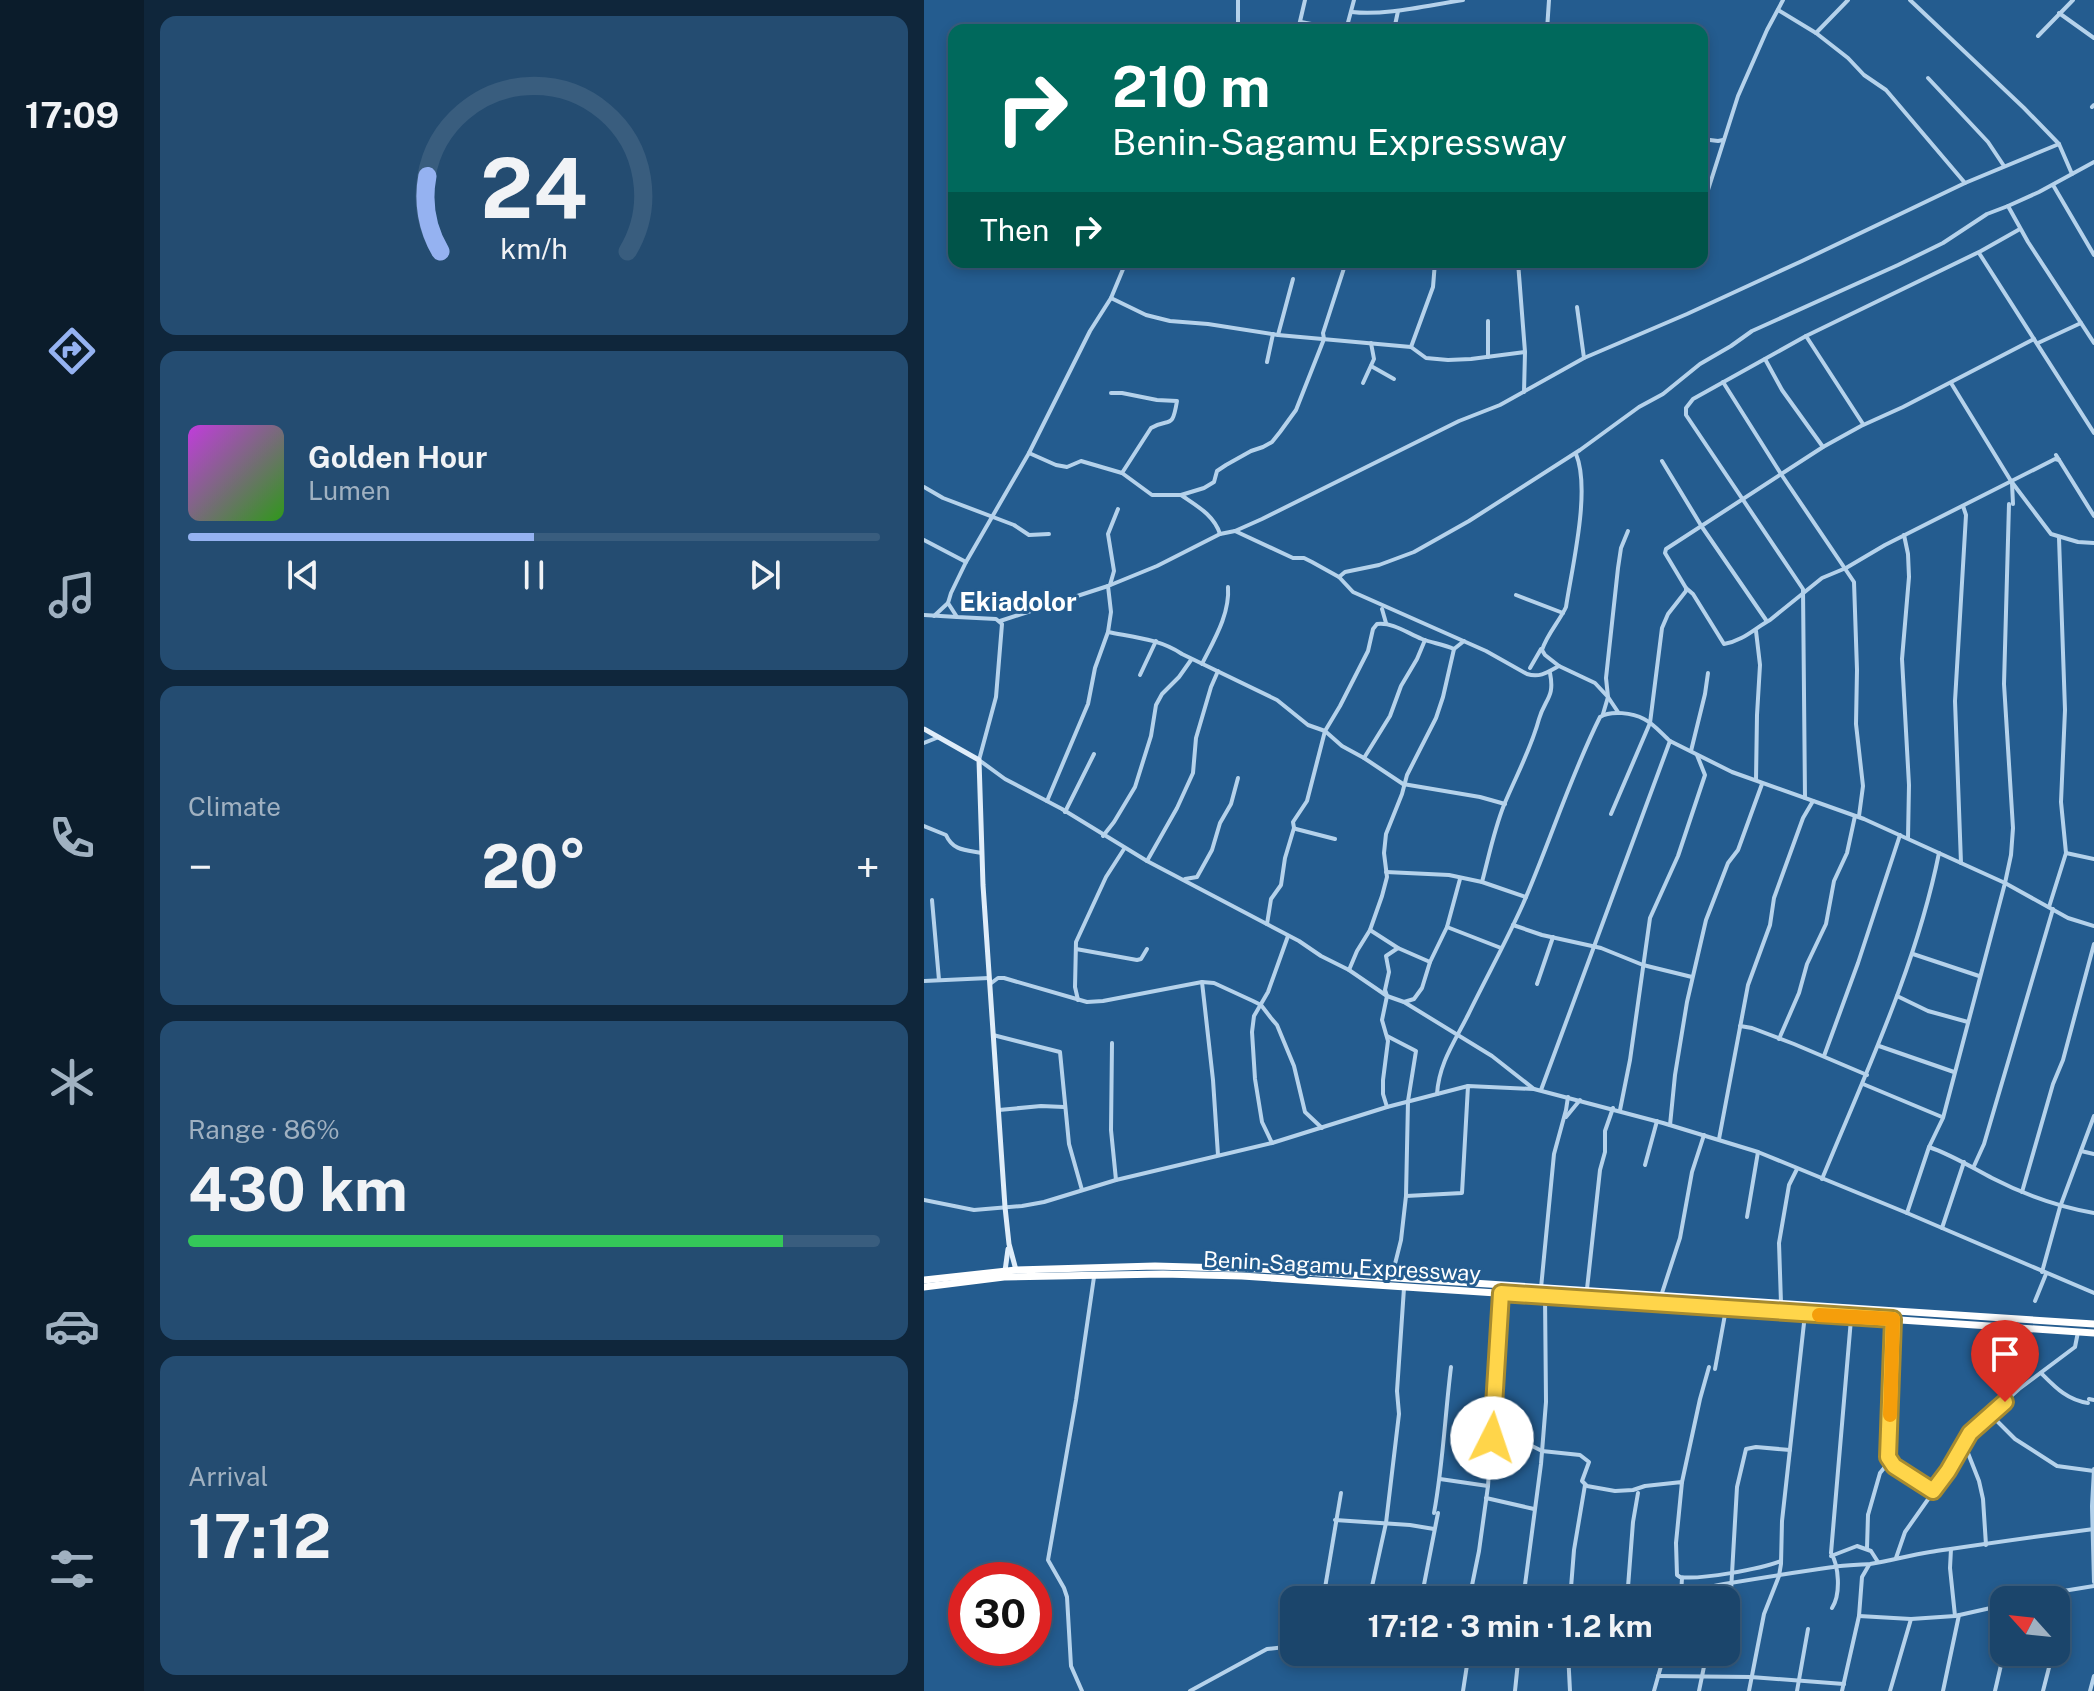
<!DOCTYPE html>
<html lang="en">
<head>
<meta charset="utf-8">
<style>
  body { margin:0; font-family:"Public Sans",sans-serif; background:#244c71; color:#f1f3f6; height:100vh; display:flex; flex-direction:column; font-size:30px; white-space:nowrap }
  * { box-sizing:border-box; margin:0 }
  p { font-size:26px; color:#a0b1c1 }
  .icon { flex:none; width:44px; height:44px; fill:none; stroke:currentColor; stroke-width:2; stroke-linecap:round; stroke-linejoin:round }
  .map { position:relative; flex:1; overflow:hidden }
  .panel { display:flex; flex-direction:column; gap:16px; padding:16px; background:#0f263b; width:780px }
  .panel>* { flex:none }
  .top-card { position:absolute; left:24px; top:24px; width:760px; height:244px; border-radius:16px; box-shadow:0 4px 12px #0003,0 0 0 2px #395d7e; background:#00695c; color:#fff; overflow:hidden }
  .needle { width:52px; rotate:297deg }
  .buttons { position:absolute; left:1066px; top:1586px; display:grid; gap:16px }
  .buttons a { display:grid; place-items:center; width:80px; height:80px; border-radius:16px; background:#1b456b; box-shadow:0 4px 12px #0003,0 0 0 2px #395d7e; font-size:40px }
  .speed { position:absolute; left:24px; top:1562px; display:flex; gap:16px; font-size:40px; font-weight:700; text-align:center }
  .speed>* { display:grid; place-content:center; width:104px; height:104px; border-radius:50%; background:#1b456b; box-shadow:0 4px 12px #0003,0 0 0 2px #395d7e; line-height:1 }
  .speed .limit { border:12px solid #d22; background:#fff; color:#111 }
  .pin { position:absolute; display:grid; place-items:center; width:68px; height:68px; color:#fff; margin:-82px -34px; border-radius:50% 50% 50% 0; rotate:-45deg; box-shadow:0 0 8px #0007 }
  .pin .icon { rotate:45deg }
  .me { position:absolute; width:88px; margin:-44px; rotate:4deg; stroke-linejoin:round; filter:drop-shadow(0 0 6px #0008) }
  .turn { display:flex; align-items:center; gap:28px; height:168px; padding:0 32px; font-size:36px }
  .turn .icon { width:104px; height:104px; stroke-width:2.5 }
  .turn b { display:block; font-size:56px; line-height:68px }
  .then { display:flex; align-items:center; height:76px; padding:0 32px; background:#0003; gap:16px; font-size:30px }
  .big { font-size:60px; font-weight:700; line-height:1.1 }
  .panel .widget { flex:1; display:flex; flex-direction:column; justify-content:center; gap:12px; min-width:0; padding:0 28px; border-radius:16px; background:#244c71 }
  .panel .dial { align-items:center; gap:0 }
  .dial svg { height:208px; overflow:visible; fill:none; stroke:#395d7e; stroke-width:7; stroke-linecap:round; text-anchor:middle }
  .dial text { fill:#f1f3f6; stroke:none }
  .song { display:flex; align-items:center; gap:24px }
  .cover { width:96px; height:96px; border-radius:12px; background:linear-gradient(135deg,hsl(290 70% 55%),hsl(110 70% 35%)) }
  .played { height:8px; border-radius:4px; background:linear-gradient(90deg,#95b2f1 50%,#395d7e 50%) }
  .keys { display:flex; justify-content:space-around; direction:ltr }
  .heat { display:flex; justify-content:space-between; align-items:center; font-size:44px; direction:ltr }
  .charge { height:12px; border-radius:6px; background:linear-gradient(90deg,#34c759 86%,#395d7e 0) }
  .trip { position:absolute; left:356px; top:1586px; width:460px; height:80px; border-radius:16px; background:#1b456b; box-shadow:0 4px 12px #0003,0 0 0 2px #395d7e; font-weight:700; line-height:80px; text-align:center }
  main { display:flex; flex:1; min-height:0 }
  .tab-bar { display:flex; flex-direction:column; width:144px; justify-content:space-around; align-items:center; background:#0b1c2b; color:#a0b1c1 }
  .tab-bar .icon { width:56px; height:56px }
  .tab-bar .on { color:#95b2f1 }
  .tab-bar b { font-size:36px; color:#f1f3f6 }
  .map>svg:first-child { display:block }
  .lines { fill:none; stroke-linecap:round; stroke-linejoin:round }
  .street { stroke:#b5d2eb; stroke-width:4 }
  .secondary { stroke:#e0edf9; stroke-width:5 }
  .highway { stroke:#fff; stroke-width:7 }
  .route-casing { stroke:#a68a30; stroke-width:20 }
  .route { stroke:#ffd54a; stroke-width:14 }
  .slow { stroke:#f59e0b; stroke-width:14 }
  .labels { text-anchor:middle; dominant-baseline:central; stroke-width:6; stroke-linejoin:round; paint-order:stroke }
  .street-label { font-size:22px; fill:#fff; stroke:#245c8f }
  .quarter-label { font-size:26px; font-weight:bold; fill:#fff; stroke:#245c8f }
</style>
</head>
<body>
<main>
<nav class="tab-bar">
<b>17:09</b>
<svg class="icon on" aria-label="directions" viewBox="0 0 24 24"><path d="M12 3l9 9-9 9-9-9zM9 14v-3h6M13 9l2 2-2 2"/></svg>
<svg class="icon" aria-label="music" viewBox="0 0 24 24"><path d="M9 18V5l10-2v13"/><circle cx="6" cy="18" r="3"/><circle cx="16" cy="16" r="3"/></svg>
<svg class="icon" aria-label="phone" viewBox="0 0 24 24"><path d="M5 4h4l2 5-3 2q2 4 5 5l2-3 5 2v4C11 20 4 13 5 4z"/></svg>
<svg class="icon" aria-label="climate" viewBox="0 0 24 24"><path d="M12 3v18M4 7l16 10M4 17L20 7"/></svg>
<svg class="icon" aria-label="car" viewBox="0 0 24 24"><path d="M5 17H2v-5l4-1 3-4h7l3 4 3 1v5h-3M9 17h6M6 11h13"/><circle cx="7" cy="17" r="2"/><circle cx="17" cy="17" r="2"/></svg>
<svg class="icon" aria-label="filters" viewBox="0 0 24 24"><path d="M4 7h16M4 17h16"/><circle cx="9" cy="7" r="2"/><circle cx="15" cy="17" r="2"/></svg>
</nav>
<section class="panel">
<div class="widget dial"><svg viewBox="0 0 100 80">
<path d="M14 69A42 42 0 1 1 86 69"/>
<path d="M14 69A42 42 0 0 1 9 40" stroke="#95b2f1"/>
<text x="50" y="56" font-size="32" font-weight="700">24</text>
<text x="50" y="72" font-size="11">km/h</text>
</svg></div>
<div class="widget">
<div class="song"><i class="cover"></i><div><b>Golden Hour</b><p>Lumen</p></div></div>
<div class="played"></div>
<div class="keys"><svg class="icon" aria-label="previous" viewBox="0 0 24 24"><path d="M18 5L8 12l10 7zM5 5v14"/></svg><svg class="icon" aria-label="pause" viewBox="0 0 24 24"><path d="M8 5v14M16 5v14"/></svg><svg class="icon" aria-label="next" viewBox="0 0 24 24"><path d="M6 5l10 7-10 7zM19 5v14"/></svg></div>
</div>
<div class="widget"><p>Climate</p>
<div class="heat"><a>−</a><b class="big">20°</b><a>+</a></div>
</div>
<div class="widget"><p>Range · 86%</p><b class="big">430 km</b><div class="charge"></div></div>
<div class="widget"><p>Arrival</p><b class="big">17:12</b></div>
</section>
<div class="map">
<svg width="1170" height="1691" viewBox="0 0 1170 1691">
  <rect width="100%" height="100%" fill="#245c8f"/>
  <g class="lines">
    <!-- street -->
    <g class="street">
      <polyline points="924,0 892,33 924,58 940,75 962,90 1041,183"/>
      <polyline points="986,0 1100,108 1135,144"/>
      <polyline points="854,10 892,33"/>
      <path d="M 428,12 C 461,16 505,5 539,0"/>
      <polyline points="1135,13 1170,38"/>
      <polyline points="377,22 418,30"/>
      <polyline points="670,24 671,30"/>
      <polyline points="314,30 314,0"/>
      <polyline points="374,30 381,0"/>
      <polyline points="422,30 430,0"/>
      <polyline points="470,30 474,11"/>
      <polyline points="623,30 625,0"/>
      <polyline points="1114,36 1149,0"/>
      <polyline points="1004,78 1064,142 1080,166"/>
      <polyline points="1168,107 1170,105"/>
      <polyline points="778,139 794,141 799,140"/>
      <polyline points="1148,174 1115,192 1084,206 1104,242 1170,343"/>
      <polyline points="1129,185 1170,255"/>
      <polyline points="784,190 814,96 843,30 859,0"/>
      <polyline points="1055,253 1170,433"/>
      <polyline points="202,262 187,298 166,331 105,453 42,562 27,593 24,603 33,617 72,619 78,624 72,697 55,760 81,779 138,809 223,861 375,941 397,956 425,970 463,996 480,1002 568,1056 610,1089"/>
      <polyline points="594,262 601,352 600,392"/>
      <polyline points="187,298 222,315 246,321 284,324 354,335 487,347 502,358 524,360 547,359 601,352"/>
      <polyline points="653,307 660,358"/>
      <polyline points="354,335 369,279"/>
      <polyline points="1114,343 1157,323"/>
      <polyline points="487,347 509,287 511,262"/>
      <polyline points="564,357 564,321"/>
      <polyline points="841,359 858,390 899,447"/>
      <polyline points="343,362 349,334"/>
      <polyline points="447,366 470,379"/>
      <polyline points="799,382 857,474 930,582 933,670 932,724 939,786 935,816"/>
      <polyline points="439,383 450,359 447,343"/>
      <polyline points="1027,383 1087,481 1127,534 1154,542 1170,543"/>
      <path d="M 187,393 L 198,393 L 233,400 L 253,401 C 248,431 246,417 227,428 L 198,473"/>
      <polyline points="939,424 882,336 1057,251 1096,229"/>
      <polyline points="105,453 132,465 143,467 157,461 198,473 228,495 257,495 280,488 290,482 293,471 302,465 327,451 339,447 348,442 356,432 372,410 400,339 399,333 422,262"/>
      <polyline points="1132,455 1170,516"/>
      <polyline points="738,461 778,527 842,620"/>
      <polyline points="1088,483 1089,504"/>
      <polyline points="0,487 19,498 90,525 105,535 125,534"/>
      <path d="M 257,495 C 273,506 290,515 296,534"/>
      <polyline points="1085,504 1080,684 1089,828 1087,855 1081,883 1144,918 1170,926"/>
      <polyline points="311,531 369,558 380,558 388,562 415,577"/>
      <polyline points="980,535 984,554 985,577 978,659 985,785 984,838"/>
      <polyline points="0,540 42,562"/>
      <polyline points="186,585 190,571 184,534 194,509"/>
      <path d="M 762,588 L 769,594 L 800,644 C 819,641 831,628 846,620 L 898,578 L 922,568 L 961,545 L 1131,459 L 1135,460"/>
      <polyline points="592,595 639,613"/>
      <polyline points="458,609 462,623"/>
      <polyline points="0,615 33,617"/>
      <polyline points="10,616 24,603"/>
      <polyline points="76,621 184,586 233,566 296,534 311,531 338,519 535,421 576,405 660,358 763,314 878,261 1041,183 1135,144 1148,174 1170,162"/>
      <polyline points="832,631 836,665 833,715 832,780"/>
      <path d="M 184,632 C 209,637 236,639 258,654 L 353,700 L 384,725 L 401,731 L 418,746 L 440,758 L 479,784 L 556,797 L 581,804"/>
      <path d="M 278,664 C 290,640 306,614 304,587"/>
      <path d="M 635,666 L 621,655 L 618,650 C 623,634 635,622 642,607 C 648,567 667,490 652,454"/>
      <polyline points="606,668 617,649"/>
      <polyline points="216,675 232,641"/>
      <polyline points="694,712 684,697 682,678 694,568 697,548 704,531"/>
      <path d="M 679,714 L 684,697 L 671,683 L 635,666 C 624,672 616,678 603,674 L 562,651 L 429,592 L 415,577 L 421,572 L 455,565 L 490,552 L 545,521 L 656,450 L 715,407 L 739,394 L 776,364 L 807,346 L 828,331 L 974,265 L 1019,243 L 1063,214 L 1084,206"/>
      <polyline points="0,743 15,737"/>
      <polyline points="767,751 781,694 784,673"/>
      <polyline points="440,758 466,716 477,686 493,659 501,640"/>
      <polyline points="881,798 879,589 762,415 762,408 769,399 882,336"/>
      <polyline points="123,801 164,704 171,668 184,632 187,612 184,586"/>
      <polyline points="141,812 170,754"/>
      <polyline points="687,814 726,723 738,628 744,614 762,591 762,588 741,553 742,549 899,447 937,426 979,407 1110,339"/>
      <path d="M 0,826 L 22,835 C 29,851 42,850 58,853"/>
      <polyline points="179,836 190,822 211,787 227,736 232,705 238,694 255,677 267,660"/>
      <path d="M 411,839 L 372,829 L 370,828 L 369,822 L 383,801 L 401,731 L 416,706 L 444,651 L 449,629 L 453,624 C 469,622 483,633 498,639 C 508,643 519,644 530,649"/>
      <polyline points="1142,853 1170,859"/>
      <polyline points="223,861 253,808 269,773 272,738 287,687 294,671"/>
      <polyline points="1037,863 1031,701 1042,515 1039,506"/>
      <polyline points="462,872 525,875 558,882 602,897"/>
      <polyline points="261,879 273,877 288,850 296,823 307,804 314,778"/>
      <path d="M 558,882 C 565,856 570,830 580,805 C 592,776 607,749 615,719 C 621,698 631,698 626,673"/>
      <polyline points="8,900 15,980"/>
      <polyline points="1125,907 1142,853 1137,802 1141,710 1135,538"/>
      <polyline points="343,924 347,899 357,885 361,858 370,828"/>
      <polyline points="589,925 618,935 677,948 719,965 768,977"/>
      <polyline points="523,927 536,879"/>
      <polyline points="446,930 474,948"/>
      <polyline points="152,949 213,960 217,959 223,949"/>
      <polyline points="989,954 1055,976"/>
      <polyline points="425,970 433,951 446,930 458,896 463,877 460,853 462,834 478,794 483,775 512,718 519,697 530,649 540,641"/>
      <polyline points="0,981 65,978"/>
      <polyline points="278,982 289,1080 294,1155"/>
      <polyline points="66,984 74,978 80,978 163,1002 179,1001 278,982 290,983 329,1001 337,1005 347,1018 353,1025 370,1066 381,1112 398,1128"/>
      <polyline points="613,984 629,937"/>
      <polyline points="973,996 1004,1011 1044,1022"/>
      <polyline points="154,1000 151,987 152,942 182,877 200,849"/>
      <polyline points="480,1002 490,999 498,988 506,962 523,927 577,948"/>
      <polyline points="816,1026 828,1028 870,1044 943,1075"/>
      <polyline points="69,1035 136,1052 145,1144 158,1190"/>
      <polyline points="463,1036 492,1051 484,1101 482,1196 477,1240 468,1276"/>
      <polyline points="855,1039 875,993 883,964 902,924 910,881 923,853 931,816"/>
      <polyline points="188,1043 187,1130 192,1180"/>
      <polyline points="955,1046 1030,1072"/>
      <polyline points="900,1056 934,963 976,835"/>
      <polyline points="939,1084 1018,1117"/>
      <polyline points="617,1090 746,741 808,772 940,819 1081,883 1019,1118 1005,1147 983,1213"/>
      <path d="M 513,1094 C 515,1063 531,1041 544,1015 C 562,978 582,942 599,904 C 626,842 646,777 676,717 C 687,710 709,713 720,719 C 730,724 738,734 746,741"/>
      <polyline points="463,1107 459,1094 459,1080 464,1041 458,1020 463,996 461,990 465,972 462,956 474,948 506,962"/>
      <polyline points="75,1110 117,1106 140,1107"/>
      <polyline points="696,1110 706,1060 726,918 754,856 781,775 773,755"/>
      <polyline points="642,1117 656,1100"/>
      <polyline points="746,1125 751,1075 763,1002 782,920 804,863 814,850 838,784"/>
      <polyline points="795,1139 824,985 846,925 850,898 879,818 889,801"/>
      <polyline points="348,1143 338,1122 331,1079 328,1032 330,1016 344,992 364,936"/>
      <path d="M 1005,1147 C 1028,1155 1047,1167 1068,1178 C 1101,1195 1134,1207 1170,1213"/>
      <polyline points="1157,1151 1170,1154"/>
      <polyline points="721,1165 733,1121"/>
      <polyline points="1050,1166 1060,1144 1129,909"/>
      <path d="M 898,1179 C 942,1072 992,967 1015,853"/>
      <polyline points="1098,1192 1129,1084 1139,1060 1170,944"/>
      <polyline points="482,1196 538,1193 544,1086"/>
      <polyline points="0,1200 50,1210 98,1206 120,1202 192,1180 348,1143 463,1107 544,1086 610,1089 739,1123 834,1152 983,1213 1170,1293"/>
      <polyline points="823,1217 834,1152"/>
      <polyline points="1018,1228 1040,1162"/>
      <polyline points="1118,1272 1136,1207 1170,1116"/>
      <polyline points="617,1288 630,1154 642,1110 644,1097"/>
      <polyline points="663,1289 676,1170 681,1152 681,1131 689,1108"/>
      <polyline points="737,1296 756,1238 768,1172 780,1135"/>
      <polyline points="1111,1301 1122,1274"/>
      <polyline points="857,1303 855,1243 865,1185 873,1169"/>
      <polyline points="969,1321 964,1457 970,1466 1009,1491"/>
      <polyline points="791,1369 802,1309"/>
      <path d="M 1117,1373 C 1131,1387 1143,1400 1164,1403"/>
      <polyline points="1165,1399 1170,1400"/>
      <polyline points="1067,1415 1091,1439 1133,1466 1170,1471"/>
      <path d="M 568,1443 L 602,1443 L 618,1451 L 656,1455 L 665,1462 L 658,1481 L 663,1486 L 691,1491 L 709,1490 L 721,1486 L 758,1482 L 752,1543 L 753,1575 L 756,1577 C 776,1580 837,1569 857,1561"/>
      <polyline points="1040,1443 1055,1481 1059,1499 1062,1545"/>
      <polyline points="1170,1469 1168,1506 1170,1582"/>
      <polyline points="516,1479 564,1486"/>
      <polyline points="758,1482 776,1399 785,1367"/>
      <polyline points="562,1498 610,1509"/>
      <path d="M 510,1513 C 519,1465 521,1415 527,1367"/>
      <polyline points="944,1515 956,1473 965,1462"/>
      <polyline points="411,1520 486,1525 510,1529"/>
      <polyline points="943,1548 944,1515"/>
      <polyline points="1027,1549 1026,1568 1031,1616"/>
      <polyline points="907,1556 933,1546 947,1551 954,1562"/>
      <polyline points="972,1558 981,1532 1024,1471 1046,1433 1095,1389 1151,1347 1154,1332"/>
      <polyline points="807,1591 813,1487 822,1449 832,1447 866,1450"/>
      <polyline points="757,1595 758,1578"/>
      <polyline points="399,1600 417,1493"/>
      <polyline points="445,1600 462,1523 475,1414 473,1391 480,1288"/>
      <polyline points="497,1600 514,1513"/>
      <polyline points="545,1600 555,1551 564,1486 577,1293"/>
      <polyline points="599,1600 617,1464 622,1402 621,1296"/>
      <polyline points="646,1600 650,1550 661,1485"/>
      <polyline points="703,1600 709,1522 714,1493"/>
      <path d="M 728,1600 C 753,1596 776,1588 800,1584 C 836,1578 873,1572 909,1567 C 921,1565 934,1565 946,1564 C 966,1561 986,1555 1006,1552 C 1061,1544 1115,1536 1170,1529"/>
      <polyline points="795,1600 796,1585"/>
      <polyline points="1102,1600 1127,1593 1170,1586"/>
      <path d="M 908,1608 C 917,1594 915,1566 907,1553 L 927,1319"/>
      <polyline points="935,1616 987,1619 1031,1616 1080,1605"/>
      <polyline points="1132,1640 1141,1591"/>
      <polyline points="644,1652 646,1691"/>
      <polyline points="734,1676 827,1677 920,1684"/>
      <polyline points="158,1691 147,1666 143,1597 140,1588 124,1560 152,1400 170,1277"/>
      <polyline points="266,1691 343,1649 370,1646"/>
      <polyline points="539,1691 545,1652"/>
      <polyline points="591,1691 595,1652"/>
      <polyline points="730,1691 741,1652"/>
      <polyline points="775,1691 783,1652"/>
      <polyline points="825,1691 840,1614 855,1576 857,1564 858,1521 881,1314"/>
      <polyline points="873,1691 884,1629"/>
      <polyline points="918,1691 935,1616 938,1577 945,1565"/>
      <polyline points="966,1691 987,1619"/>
      <polyline points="1019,1691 1035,1615"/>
      <polyline points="1071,1691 1080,1652"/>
      <polyline points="1119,1691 1129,1652"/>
      <polyline points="1166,1691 1170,1676"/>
    </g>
    <!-- secondary -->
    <g class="secondary">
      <polyline points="0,729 55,760 59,885 81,1207 85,1244 92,1270"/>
      <polyline points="81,1271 84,1249"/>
    </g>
    <!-- highway -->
    <g class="highway">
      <polyline points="0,1280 92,1270 231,1266 336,1269 1170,1324"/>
      <polyline points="0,1287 80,1277 239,1274 318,1276 1170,1333"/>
    </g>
  </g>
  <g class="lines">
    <defs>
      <polyline id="route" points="568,1438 577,1293 969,1319 964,1457 970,1466 1009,1491 1024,1471 1046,1433 1081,1402"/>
    </defs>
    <!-- route casing -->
    <use href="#route" class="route-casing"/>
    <!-- route -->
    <use href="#route" class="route"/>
    <!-- slow -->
    <polyline class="slow" points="895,1315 969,1319 966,1415"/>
  </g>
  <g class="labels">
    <!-- street labels -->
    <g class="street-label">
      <text transform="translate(418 1266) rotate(3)">Benin-Sagamu Expressway</text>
    </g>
    <!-- quarter labels -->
    <g class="quarter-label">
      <text x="94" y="601">Ekiadolor</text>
    </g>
  </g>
</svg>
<div class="buttons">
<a><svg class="needle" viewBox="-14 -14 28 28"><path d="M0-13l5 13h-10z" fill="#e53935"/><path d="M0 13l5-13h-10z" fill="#a0b1c1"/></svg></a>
</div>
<div class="speed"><div class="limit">30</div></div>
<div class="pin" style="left:1081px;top:1402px;background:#d93025"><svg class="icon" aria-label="arrive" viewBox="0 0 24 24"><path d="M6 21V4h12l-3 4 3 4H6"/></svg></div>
<svg class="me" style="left:568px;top:1438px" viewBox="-20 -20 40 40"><circle r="19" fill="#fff"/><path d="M0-13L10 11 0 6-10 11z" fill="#ffd54a"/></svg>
<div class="trip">17:12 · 3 min · 1.2 km</div>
<div class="top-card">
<div class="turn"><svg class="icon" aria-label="right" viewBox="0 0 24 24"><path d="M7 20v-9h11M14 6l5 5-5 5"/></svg><div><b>210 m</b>Benin-Sagamu Expressway</div></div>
<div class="then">Then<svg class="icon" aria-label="right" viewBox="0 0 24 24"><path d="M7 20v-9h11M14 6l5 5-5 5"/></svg></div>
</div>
</div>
</main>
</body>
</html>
